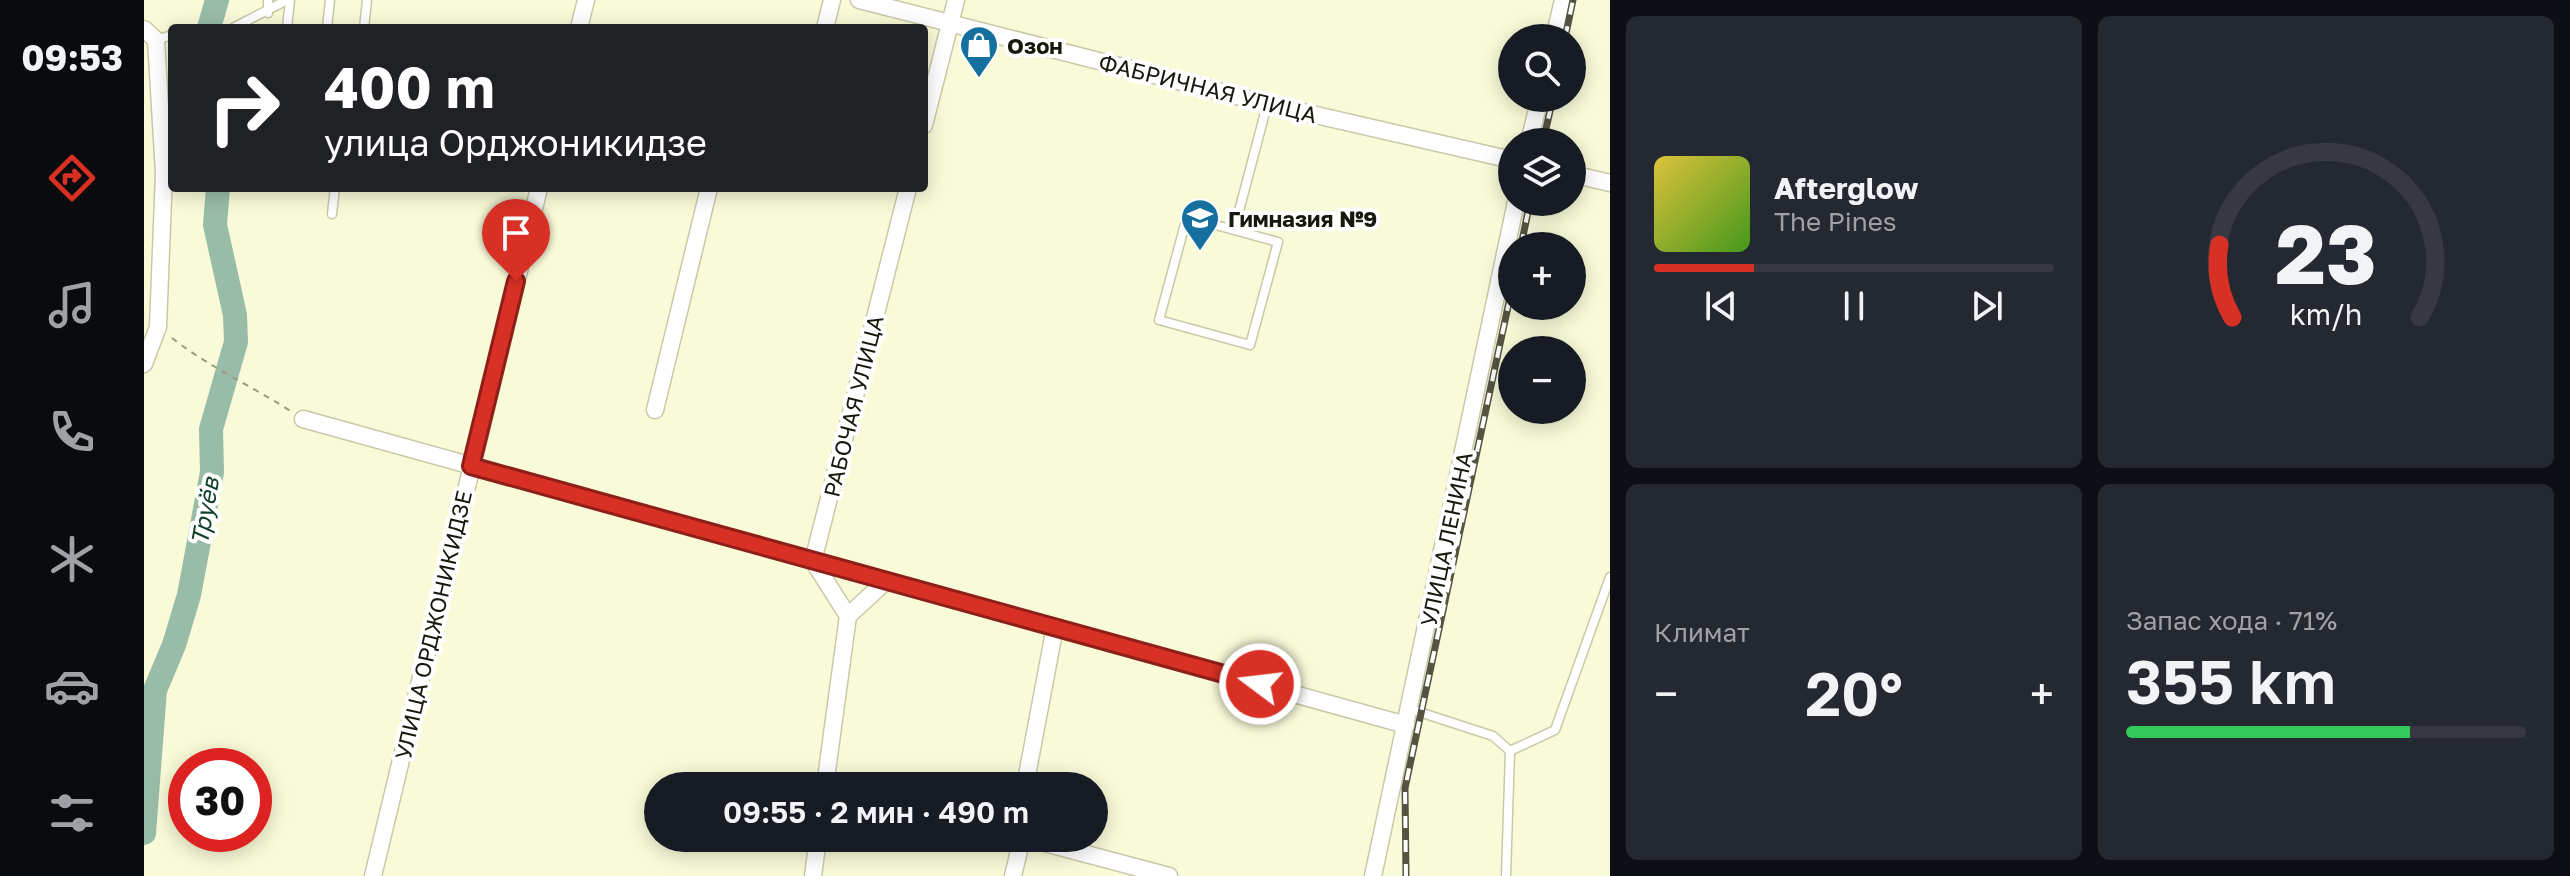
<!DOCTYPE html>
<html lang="ru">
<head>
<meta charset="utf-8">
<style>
  body { margin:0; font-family:"Golos Text",sans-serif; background:#242831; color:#f1f3f6; height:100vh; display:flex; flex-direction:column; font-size:30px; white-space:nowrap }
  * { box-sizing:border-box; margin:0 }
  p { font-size:26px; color:#9ea1a6 }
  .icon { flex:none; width:44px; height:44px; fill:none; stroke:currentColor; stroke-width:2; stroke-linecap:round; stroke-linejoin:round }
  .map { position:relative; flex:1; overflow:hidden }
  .details { display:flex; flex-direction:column; gap:16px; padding:16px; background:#0d0f14; width:960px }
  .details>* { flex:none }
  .banner { position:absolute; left:24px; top:24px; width:760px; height:168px; border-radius:8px; box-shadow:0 4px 20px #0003; background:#202124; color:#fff; overflow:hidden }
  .buttons { position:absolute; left:1354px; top:24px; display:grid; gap:16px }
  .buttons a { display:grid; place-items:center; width:88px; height:88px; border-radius:50%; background:#171b24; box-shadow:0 4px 20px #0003; font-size:40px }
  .speed { position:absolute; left:24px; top:748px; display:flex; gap:16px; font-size:40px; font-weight:700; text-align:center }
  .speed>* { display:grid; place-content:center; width:104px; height:104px; border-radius:50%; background:#171b24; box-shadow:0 4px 20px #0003; line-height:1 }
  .speed .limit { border:12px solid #d22; background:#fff; color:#111 }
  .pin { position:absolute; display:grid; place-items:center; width:68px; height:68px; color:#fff; margin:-82px -34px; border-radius:50% 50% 50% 0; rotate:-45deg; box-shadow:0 0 8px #0007 }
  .pin .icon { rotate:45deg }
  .me { position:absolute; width:88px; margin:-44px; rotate:285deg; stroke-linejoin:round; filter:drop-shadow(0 0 6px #0008) }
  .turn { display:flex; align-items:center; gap:28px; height:168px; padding:0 24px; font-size:36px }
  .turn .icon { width:104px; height:104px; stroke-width:2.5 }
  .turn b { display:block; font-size:56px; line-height:68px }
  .big { font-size:60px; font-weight:600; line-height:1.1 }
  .details .widget { flex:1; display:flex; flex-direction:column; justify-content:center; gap:12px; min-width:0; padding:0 28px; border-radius:12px; background:#242831 }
  .details .dial { align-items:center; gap:0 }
  .dial svg { height:208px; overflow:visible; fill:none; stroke:#363941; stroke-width:7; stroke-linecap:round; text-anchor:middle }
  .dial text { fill:#f1f3f6; stroke:none }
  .song { display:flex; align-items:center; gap:24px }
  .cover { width:96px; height:96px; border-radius:12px; background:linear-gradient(135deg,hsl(50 70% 55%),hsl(100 70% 35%)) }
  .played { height:8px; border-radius:4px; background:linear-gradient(90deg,#d93025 25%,#363941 25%) }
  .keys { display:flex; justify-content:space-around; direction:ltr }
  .heat { display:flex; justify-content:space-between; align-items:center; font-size:44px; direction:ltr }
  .charge { height:12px; border-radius:6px; background:linear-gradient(90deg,#34c759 71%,#363941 0) }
  .details .tiles { flex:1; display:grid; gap:16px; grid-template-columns:repeat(2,1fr) }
  .trip { position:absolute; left:500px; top:772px; width:464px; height:80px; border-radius:40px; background:#171b24; box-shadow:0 4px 20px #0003; font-weight:600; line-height:80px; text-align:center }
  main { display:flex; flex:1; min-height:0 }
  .dock { display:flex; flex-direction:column; width:144px; justify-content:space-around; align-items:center; background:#090b0e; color:#9ea1a6 }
  .dock .icon { width:56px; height:56px }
  .dock .current { color:#d93025 }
  .dock b { font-size:36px; color:#f1f3f6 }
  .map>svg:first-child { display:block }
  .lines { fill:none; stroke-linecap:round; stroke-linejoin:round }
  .river { stroke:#99bca8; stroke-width:24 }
  .service-casing { stroke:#c9c9a9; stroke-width:11 }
  .minor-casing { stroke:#c9c9a9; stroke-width:19 }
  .path { stroke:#9a9a81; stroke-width:2; stroke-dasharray:6 6; stroke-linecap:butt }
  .service { stroke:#fff; stroke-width:8 }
  .minor { stroke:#fff; stroke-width:16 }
  .rail-casing { stroke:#535442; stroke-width:7 }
  .rail { stroke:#fff; stroke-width:4; stroke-dasharray:12; stroke-linecap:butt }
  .route-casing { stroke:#8d1f18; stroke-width:20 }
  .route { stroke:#d93025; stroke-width:14 }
  .labels { text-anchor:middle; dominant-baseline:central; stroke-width:8; stroke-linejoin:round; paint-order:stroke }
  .poi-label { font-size:22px; font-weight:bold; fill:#18180c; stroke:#fff; text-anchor:start }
  .street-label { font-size:22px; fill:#18180c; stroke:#fff }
  .water-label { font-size:24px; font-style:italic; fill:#0f3e29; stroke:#fff }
</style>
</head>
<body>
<main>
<nav class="dock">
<b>09:53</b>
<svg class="icon current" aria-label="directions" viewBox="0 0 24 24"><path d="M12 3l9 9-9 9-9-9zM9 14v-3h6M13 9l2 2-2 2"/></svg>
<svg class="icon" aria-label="music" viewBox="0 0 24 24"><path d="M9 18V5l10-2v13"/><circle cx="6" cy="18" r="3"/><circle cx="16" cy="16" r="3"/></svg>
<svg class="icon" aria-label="phone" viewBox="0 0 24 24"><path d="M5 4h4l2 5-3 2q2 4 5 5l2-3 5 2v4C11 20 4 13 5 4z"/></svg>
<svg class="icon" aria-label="climate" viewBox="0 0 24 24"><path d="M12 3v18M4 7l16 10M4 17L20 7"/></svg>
<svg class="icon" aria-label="car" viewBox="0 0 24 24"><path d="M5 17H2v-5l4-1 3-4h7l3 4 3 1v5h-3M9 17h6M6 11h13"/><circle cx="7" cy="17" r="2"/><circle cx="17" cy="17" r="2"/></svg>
<svg class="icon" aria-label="filters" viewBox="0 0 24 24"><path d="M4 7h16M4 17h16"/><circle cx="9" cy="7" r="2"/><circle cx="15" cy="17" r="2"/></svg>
</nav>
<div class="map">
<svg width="1466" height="876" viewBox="0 0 1466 876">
  <rect width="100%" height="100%" fill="#f9fad8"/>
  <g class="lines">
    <!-- river -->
    <g class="river">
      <polyline points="65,28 73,0"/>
      <polyline points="0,833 11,690 30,645 45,595 68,472 67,429 92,342 91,315 71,225 74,188"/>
    </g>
    <defs>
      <g id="service">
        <polyline points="124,0 124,13"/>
        <polyline points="89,28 143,0"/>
        <polyline points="143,28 146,0"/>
        <polyline points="183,28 186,0"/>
        <polyline points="220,28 223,0"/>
        <polyline points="12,40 28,35"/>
        <polyline points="188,214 191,188"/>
        <polyline points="1090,230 1043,217 1015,320 1106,345 1134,242 1090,230 1123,105"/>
        <polyline points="1266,709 1349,736 1366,751 1362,876"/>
        <polyline points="1366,751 1411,730 1466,577"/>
      </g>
      <g id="minor">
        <polyline points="715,0 1124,104 1368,160"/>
        <polyline points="435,28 442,0"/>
        <polyline points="681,28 688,0"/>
        <polyline points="0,29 12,40 20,173 14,327 0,364"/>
        <polyline points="1410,38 1419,0"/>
        <polyline points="780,125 812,0"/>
        <polyline points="1385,142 1396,98"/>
        <polyline points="1428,174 1466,183"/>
        <polyline points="511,410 565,188"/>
        <polyline points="159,419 1262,725"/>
        <polyline points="704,616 742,581"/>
        <polyline points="681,786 704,616 669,561 764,188"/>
        <polyline points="881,786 911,627"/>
        <polyline points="882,838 1025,876"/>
        <polyline points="229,876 395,188"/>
        <polyline points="669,876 674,838"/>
        <polyline points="869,876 878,838"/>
        <polyline points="1229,876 1372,202"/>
      </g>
    </defs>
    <!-- service casing -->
    <use href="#service" class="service-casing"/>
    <!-- minor casing -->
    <use href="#minor" class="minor-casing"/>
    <!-- path -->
    <path class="path" d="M 28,338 C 65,367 108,386 148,412"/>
    <!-- service -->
    <use href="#service" class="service"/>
    <!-- minor -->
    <use href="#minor" class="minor"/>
    <defs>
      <g id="rail">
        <polyline points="1421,38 1429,0"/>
        <polyline points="1399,142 1409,98"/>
        <polyline points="1377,246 1386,202"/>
        <polyline points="1262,876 1261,788 1368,288"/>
      </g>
    </defs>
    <!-- rail casing -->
    <use href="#rail" class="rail-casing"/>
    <!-- rail -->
    <use href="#rail" class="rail"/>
  </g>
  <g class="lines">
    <defs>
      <polyline id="route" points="372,281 327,466 1116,684"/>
    </defs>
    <!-- route casing -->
    <use href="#route" class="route-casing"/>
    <!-- route -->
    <use href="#route" class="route"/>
  </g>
  <!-- icons -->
  <defs>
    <symbol id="shop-pin" viewBox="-11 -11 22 30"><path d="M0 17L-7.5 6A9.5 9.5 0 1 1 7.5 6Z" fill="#15709f" stroke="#fff"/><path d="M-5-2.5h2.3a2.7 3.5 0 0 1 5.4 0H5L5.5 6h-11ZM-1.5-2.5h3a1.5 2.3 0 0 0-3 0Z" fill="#fff"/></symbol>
    <symbol id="school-pin" viewBox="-11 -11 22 30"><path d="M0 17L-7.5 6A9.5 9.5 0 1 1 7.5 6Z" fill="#15709f" stroke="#fff"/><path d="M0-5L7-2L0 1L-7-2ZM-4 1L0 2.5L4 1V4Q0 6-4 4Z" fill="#fff"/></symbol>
  </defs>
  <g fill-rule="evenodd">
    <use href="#shop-pin" x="813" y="23" width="44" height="60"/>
    <use href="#school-pin" x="1034" y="196" width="44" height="60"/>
  </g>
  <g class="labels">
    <!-- poi labels -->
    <g class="poi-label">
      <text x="863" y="45">Озон</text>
      <text x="1084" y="218">Гимназия №9</text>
    </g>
    <!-- street labels -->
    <g class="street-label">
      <text transform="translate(1064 88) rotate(14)">ФАБРИЧНАЯ УЛИЦА</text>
      <text transform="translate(709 406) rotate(-76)">РАБОЧАЯ УЛИЦА</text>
      <text transform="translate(1302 539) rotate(-78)">УЛИЦА ЛЕНИНА</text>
      <text transform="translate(289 625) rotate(-77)">УЛИЦА ОРДЖОНИКИДЗЕ</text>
    </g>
    <!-- water labels -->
    <g class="water-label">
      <text transform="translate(60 511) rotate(-80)">Труёв</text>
    </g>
  </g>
</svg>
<div class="buttons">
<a><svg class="icon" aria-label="search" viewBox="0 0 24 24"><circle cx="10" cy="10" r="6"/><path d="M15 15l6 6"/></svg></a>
<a><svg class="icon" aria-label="layers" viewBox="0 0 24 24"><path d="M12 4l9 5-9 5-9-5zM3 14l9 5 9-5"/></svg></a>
<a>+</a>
<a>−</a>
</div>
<div class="speed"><div class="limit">30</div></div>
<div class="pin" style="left:372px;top:281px;background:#d93025"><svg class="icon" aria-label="arrive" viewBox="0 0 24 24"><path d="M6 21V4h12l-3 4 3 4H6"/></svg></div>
<svg class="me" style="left:1116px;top:684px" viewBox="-20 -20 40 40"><circle r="17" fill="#d93025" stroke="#fff" stroke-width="3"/><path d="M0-11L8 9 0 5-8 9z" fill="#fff"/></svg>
<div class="trip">09:55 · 2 мин · 490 m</div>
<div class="banner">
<div class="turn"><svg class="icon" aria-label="right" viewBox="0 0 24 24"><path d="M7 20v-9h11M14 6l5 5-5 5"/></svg><div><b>400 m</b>улица Орджоникидзе</div></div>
</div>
</div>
<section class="details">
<div class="tiles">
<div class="widget">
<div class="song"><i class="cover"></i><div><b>Afterglow</b><p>The Pines</p></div></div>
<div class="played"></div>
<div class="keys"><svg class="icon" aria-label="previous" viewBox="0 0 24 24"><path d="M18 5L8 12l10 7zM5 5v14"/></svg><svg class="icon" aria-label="pause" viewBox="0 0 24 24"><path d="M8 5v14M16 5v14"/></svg><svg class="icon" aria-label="next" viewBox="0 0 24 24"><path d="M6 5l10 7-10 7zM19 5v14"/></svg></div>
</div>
<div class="widget dial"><svg viewBox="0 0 100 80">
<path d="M14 69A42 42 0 1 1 86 69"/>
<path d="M14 69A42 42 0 0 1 9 41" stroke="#d93025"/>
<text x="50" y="56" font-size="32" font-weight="700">23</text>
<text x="50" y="72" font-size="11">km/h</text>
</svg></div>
<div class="widget"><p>Климат</p>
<div class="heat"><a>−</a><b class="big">20°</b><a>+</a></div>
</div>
<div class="widget"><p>Запас хода · 71%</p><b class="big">355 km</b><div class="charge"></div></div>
</div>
</section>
</main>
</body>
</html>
